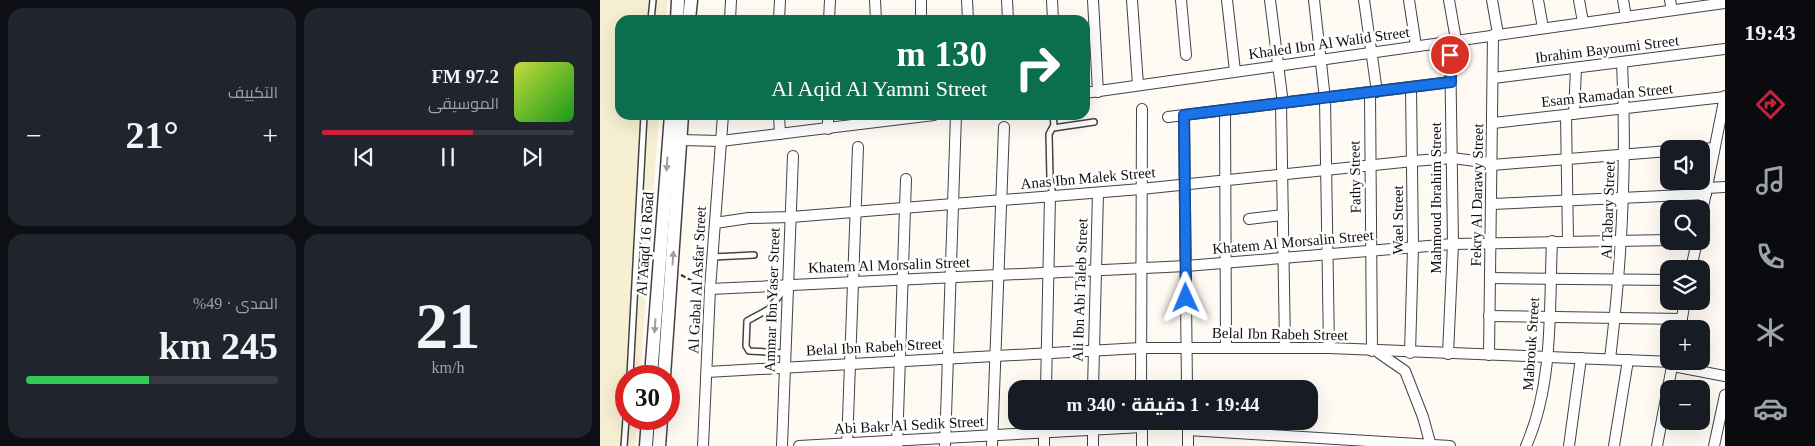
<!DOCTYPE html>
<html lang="ar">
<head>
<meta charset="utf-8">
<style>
  body { margin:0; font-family:"Times New Roman",Cairo,serif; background:#20242c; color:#f1f3f6; direction:rtl; height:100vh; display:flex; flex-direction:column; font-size:19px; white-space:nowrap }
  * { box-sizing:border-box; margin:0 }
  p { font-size:16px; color:#9ea1a6 }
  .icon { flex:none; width:28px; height:28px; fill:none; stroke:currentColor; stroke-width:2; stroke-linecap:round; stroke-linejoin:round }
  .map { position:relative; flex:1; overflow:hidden; direction:ltr }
  .details { display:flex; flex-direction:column; gap:8px; padding:8px; background:#0d0f14; width:600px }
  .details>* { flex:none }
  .guide { position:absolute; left:15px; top:15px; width:475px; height:105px; border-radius:15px; box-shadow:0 5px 20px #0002; direction:rtl; background:#0b6e4f; color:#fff; overflow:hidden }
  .controls { position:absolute; left:1060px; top:140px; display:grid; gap:10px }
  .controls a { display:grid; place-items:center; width:50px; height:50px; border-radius:10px; background:#171b24; box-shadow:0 5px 20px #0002; font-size:25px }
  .speed { position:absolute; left:15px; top:365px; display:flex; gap:10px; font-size:25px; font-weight:700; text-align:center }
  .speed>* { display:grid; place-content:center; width:65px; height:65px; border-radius:50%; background:#171b24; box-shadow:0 5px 20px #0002; line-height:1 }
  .speed .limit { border:8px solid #d22; background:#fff; color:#111 }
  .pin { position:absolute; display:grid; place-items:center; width:42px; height:42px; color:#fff; margin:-21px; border:2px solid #fff; border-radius:50%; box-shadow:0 1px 5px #0007 }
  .me { position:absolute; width:55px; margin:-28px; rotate:359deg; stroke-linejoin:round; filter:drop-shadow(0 0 4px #0008) }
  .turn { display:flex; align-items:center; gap:18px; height:105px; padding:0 20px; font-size:22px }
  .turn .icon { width:65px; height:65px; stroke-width:2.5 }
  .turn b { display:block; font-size:35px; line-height:42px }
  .big { font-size:38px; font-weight:700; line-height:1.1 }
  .details .card { flex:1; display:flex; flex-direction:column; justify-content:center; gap:8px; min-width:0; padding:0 18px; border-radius:15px; background:#20242c }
  .details .dial { align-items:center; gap:0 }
  .dial b { font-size:65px; line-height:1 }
  .song { display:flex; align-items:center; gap:15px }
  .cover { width:60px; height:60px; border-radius:8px; background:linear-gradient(135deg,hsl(70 70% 55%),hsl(120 70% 35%)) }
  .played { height:5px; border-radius:2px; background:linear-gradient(90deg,#c7223d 60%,#363941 60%) }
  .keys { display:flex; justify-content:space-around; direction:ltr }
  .heat { display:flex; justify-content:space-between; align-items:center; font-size:28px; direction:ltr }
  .charge { height:8px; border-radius:4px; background:linear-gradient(90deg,#34c759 49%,#363941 0) }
  .details .tiles { flex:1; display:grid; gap:8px; grid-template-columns:repeat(2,1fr) }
  .trip { position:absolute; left:408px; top:380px; width:310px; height:50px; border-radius:15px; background:#171b24; box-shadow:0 5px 20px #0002; font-weight:700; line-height:50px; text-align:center; direction:rtl }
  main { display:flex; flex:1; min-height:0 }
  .menu { display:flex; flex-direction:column; width:90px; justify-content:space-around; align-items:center; background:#090b0e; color:#9ea1a6 }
  .menu .icon { width:35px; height:35px }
  .menu .current { color:#c7223d }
  .menu b { font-size:22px; color:#f1f3f6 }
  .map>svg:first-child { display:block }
  .farmland { fill:#f7efd2 }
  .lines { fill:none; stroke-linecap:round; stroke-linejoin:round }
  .service-casing { stroke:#434343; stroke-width:8 }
  .minor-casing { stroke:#434343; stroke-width:12 }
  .tertiary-casing { stroke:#434343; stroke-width:15 }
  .path { stroke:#323232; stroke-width:2; stroke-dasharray:5 2.5; stroke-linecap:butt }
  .service { stroke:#fff; stroke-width:5 }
  .minor { stroke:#fff; stroke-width:10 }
  .tertiary { stroke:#fff; stroke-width:12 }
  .oneway { fill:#9f9f9f }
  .route-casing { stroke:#114b97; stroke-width:12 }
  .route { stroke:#1a73e8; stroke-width:9 }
  .labels { text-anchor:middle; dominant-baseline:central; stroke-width:5; stroke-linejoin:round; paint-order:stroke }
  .street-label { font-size:15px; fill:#101010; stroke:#fff }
</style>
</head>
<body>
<main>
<nav class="menu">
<b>19:43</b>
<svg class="icon current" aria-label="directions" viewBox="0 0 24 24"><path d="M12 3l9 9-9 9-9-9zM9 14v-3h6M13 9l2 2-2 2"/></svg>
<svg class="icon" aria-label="music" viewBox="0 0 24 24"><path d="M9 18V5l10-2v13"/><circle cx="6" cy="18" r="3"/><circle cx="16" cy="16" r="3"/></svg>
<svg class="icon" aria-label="phone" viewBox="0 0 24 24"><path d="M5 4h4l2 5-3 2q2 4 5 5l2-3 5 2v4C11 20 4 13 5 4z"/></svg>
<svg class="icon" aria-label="climate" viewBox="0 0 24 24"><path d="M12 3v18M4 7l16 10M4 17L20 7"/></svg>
<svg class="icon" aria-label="car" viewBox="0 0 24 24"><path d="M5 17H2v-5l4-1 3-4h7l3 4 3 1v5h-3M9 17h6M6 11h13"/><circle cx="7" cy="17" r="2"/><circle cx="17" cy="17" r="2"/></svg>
</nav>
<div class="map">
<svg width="1125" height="446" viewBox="0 0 1125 446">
  <rect width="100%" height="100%" fill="#fffbf4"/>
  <!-- farmland -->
  <polygon class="farmland" points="0,0 67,0 66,20 20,20 20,115 59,115 40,376 26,376 26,419 37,419 35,446 0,446"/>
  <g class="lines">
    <defs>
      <g id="service">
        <polyline points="51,20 53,0"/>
        <polyline points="453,115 454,125 449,134 450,178 453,196"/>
        <polyline points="453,128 494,122"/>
        <polyline points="113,257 154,255"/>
        <polyline points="185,353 149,351 146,346 147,321 169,309 187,286"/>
        <polyline points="30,376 44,115"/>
        <polyline points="24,446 26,419"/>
      </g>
      <g id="minor">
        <polyline points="275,0 276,20"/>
        <polyline points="321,0 321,20"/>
        <polyline points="367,0 368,20"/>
        <polyline points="407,0 408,20"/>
        <polyline points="452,0 453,20"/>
        <polyline points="493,0 498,92"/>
        <polyline points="532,0 538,85"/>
        <polyline points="581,0 586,55"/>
        <polyline points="627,0 635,71"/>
        <polyline points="670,0 683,104"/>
        <polyline points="714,0 725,99 729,348"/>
        <polyline points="764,0 777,92"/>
        <polyline points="809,0 816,46"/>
        <polyline points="849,0 856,40"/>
        <polyline points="892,0 898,34"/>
        <polyline points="938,0 943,28"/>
        <polyline points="979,0 983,22"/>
        <polyline points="1023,0 1026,17"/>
        <polyline points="1070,0 1072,10"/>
        <polyline points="130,20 131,0"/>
        <polyline points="179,20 180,0"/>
        <polyline points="229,20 230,0"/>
        <polyline points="893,78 1125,49"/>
        <polyline points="485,93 1125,3"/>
        <polyline points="770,93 772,351"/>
        <polyline points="681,104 685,348"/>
        <polyline points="625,110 626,348"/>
        <polyline points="974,114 976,68"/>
        <polyline points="179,115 180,134"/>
        <polyline points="584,115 587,389"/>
        <polyline points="966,115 968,241"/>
        <polyline points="568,117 851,82"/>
        <polyline points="893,123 1125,97"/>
        <polyline points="228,129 228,115"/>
        <polyline points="80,140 121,141 334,115"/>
        <polyline points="1101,149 1114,148"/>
        <polyline points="892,165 1069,151"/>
        <polyline points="1107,188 1125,187"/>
        <polyline points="892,204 1106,194"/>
        <polyline points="1101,217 1125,96"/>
        <polyline points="649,219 683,215"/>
        <polyline points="115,223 149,218 191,217 541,189 813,161 852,158 892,163"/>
        <polyline points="1091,269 1097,241"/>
        <polyline points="890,278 1069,280"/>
        <polyline points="110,289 586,266 853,244 1069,240"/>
        <polyline points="889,316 1082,319"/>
        <polyline points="1080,329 1085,301"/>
        <polyline points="779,353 805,371 823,417 831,446"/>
        <polyline points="810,353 813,247 811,88"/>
        <polyline points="848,354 853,244 850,42"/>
        <polyline points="889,355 893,35"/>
        <path d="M 1010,359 C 1022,260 1027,162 1022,62"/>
        <polyline points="1073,366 1125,376"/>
        <polyline points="107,372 541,348 729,348 1073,362"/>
        <polyline points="446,389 450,196"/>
        <polyline points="493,389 498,193"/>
        <polyline points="541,389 542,109"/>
        <polyline points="588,421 588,446"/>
        <polyline points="542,422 542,446"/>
        <polyline points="588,430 850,446"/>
        <polyline points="103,446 110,289 123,115"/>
        <polyline points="182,446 193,156"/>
        <polyline points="199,446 542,427"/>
        <polyline points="247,446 258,147"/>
        <polyline points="297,446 306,179"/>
        <polyline points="345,446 356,115"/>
        <polyline points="392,446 404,127"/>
        <polyline points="444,446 444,421"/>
        <polyline points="493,446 493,421"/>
        <path d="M 926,446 C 954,383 949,309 952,241"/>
        <polyline points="969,446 981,358"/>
        <polyline points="1014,446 1028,360"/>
        <polyline points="1057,446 1073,361"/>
        <polyline points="1114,446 1125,395"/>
      </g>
      <g id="tertiary">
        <polyline points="77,20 78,0"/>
        <polyline points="89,20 91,0"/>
        <polyline points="51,376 71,115"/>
        <polyline points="64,376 82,115"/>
        <polyline points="46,446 48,419"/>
        <polyline points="59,446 61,419"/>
      </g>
    </defs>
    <!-- service casing -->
    <use href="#service" class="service-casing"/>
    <!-- minor casing -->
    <use href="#minor" class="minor-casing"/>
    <!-- tertiary casing -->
    <use href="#tertiary" class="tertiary-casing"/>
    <!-- path -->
    <polyline class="path" points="81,275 101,285"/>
    <!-- service -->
    <use href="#service" class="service"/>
    <!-- minor -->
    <use href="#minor" class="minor"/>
    <!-- tertiary -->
    <use href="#tertiary" class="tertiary"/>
  </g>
  <!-- one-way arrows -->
  <defs><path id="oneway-solid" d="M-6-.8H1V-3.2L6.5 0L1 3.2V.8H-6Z" transform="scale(1.25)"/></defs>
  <g class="oneway">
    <use href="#oneway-solid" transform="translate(67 164) rotate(94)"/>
    <use href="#oneway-solid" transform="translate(73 258) rotate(-86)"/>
    <use href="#oneway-solid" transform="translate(55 326) rotate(94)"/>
  </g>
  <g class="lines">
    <defs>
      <polyline id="route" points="586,298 584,115 851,82 850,55"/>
    </defs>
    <!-- route casing -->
    <use href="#route" class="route-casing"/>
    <!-- route -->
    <use href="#route" class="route"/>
  </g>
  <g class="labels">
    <!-- street labels -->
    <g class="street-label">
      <text transform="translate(729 43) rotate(-8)">Khaled Ibn Al Walid Street</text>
      <text transform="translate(1007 49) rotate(-7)">Ibrahim Bayoumi Street</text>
      <text transform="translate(1007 95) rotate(-6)">Esam Ramadan Street</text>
      <text transform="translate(755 177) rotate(-91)">Fathy Street</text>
      <text transform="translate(488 178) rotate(-5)">Anas Ibn Malek Street</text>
      <text transform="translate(877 195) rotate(-89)">Fekry Al Darawy Street</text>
      <text transform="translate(836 198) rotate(-90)">Mahmoud Ibrahim Street</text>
      <text transform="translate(1008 210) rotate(-88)">Al Tabary Street</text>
      <text transform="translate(798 220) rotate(-90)">Wael Street</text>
      <text transform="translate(693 242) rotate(-5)">Khatem Al Morsalin Street</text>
      <text transform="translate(45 244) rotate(-86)">Al Aaqd 16 Road</text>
      <text transform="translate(289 265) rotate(-2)">Khatem Al Morsalin Street</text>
      <text transform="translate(97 280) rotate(-87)">Al Gabal Al Asfar Street</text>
      <text transform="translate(480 290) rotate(-88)">Ali Ibn Abi Taleb Street</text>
      <text transform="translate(172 300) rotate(-88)">Ammar Ibn Yaser Street</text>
      <text transform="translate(680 334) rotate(1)">Belal Ibn Rabeh Street</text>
      <text transform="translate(931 344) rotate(-86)">Mabrouk Street</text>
      <text transform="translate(274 347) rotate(-3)">Belal Ibn Rabeh Street</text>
      <text transform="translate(309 425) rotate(-3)">Abi Bakr Al Sedik Street</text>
    </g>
  </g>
</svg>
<div class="controls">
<a><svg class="icon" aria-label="sound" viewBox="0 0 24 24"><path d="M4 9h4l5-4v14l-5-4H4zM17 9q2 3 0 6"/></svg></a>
<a><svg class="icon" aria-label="search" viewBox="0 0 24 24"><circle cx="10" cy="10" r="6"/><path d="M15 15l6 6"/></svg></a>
<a><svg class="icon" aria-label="layers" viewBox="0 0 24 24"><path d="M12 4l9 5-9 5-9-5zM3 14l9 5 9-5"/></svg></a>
<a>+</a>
<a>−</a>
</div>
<div class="speed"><div class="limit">30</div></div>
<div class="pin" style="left:850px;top:55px;background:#d93025"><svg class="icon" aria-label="arrive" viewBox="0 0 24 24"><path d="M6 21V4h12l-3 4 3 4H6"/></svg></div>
<svg class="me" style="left:586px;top:298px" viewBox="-20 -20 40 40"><path d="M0-17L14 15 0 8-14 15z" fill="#1a73e8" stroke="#fff" stroke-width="4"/></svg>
<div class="trip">19:44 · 1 دقيقة · 340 m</div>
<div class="guide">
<div class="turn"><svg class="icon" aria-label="right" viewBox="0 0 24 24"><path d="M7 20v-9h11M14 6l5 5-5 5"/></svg><div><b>130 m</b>Al Aqid Al Yamni Street</div></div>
</div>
</div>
<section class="details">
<div class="tiles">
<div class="card">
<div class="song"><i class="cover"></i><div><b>97.2 FM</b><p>الموسيقى</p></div></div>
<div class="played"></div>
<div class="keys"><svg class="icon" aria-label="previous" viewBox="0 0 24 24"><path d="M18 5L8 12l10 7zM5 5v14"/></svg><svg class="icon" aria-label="pause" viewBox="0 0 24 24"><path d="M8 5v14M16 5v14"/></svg><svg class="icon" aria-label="next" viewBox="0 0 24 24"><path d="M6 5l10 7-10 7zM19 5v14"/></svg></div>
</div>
<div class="card"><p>التكييف</p>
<div class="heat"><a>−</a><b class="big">21°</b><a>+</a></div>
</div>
<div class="card dial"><b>21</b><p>km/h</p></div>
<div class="card"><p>المدى · 49%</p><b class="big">245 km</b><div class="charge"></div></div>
</div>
</section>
</main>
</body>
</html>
